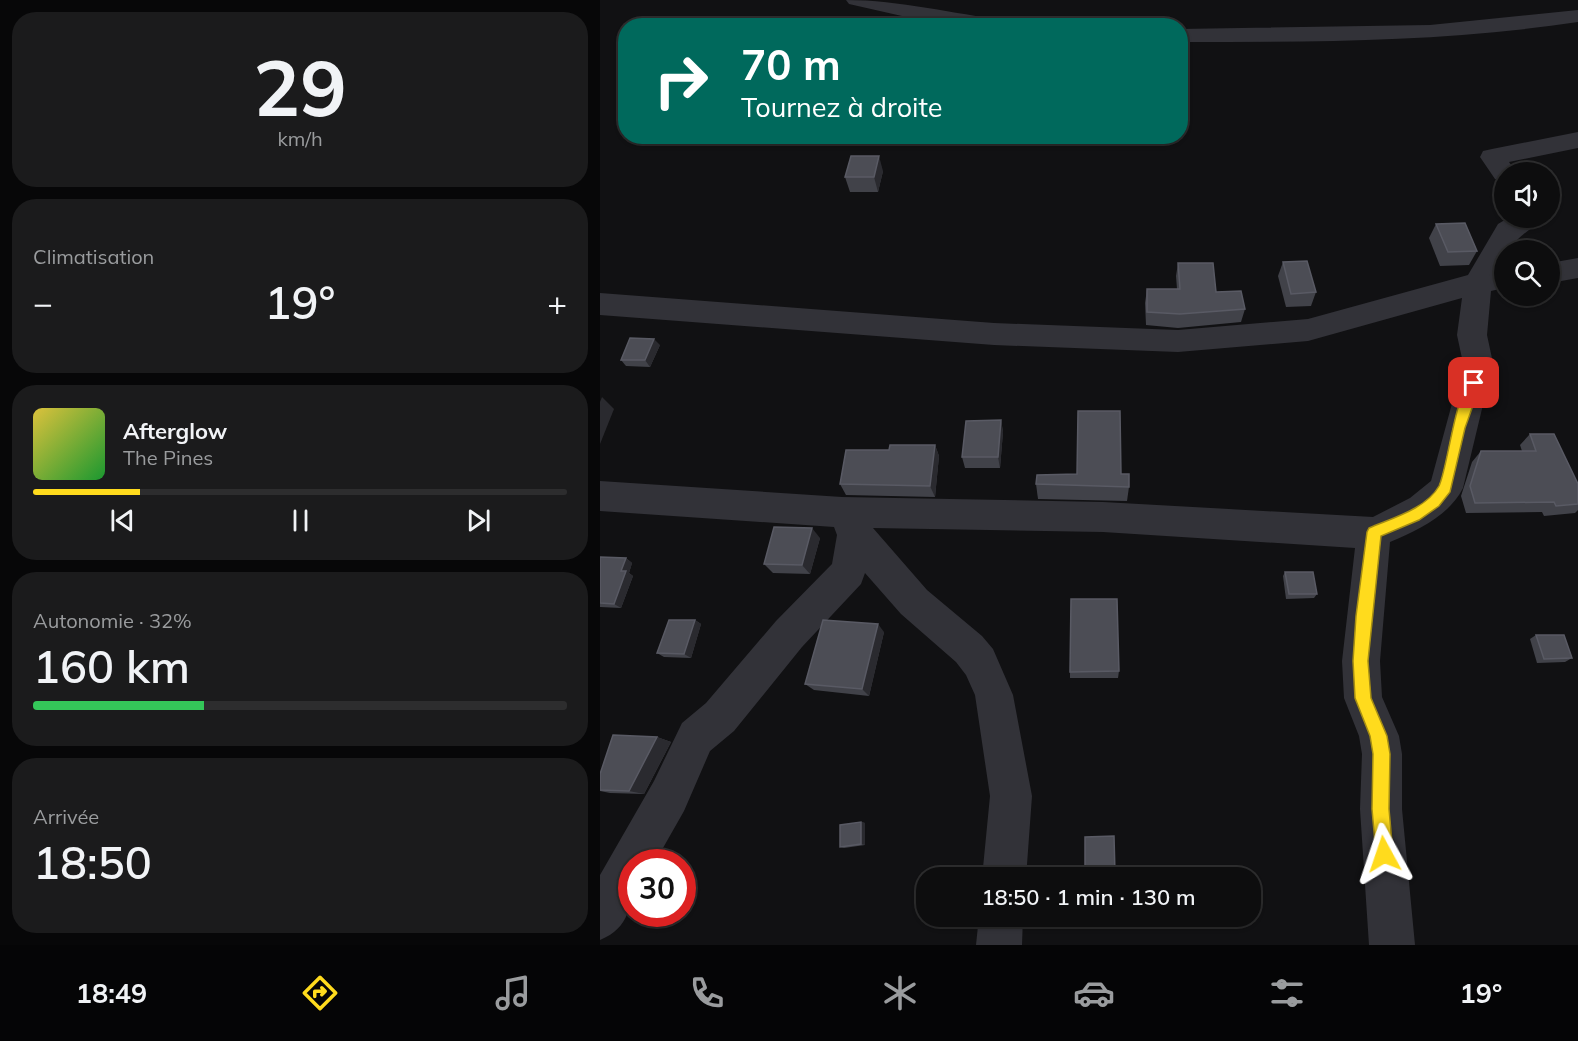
<!DOCTYPE html>
<html lang="fr">
<head>
<meta charset="utf-8">
<style>
  body { margin:0; font-family:Mulish,sans-serif; background:#1b1b1c; color:#f1f3f6; height:100vh; display:flex; flex-direction:column; font-size:22px; white-space:nowrap }
  * { box-sizing:border-box; margin:0 }
  p { font-size:20px; color:#9a9c9e }
  .icon { flex:none; width:33px; height:33px; fill:none; stroke:currentColor; stroke-width:2; stroke-linecap:round; stroke-linejoin:round }
  .map { position:relative; flex:1; overflow:hidden }
  .panel { display:flex; flex-direction:column; gap:12px; padding:12px; background:#070708; width:600px }
  .panel>* { flex:none }
  .guide { position:absolute; left:18px; top:18px; width:570px; height:126px; border-radius:24px; box-shadow:0 2px 4px #0004,0 0 0 2px #2d2d2e; background:#00695c; color:#fff; overflow:hidden }
  .fabs { position:absolute; left:894px; top:162px; display:grid; gap:12px }
  .fabs a { display:grid; place-items:center; width:66px; height:66px; border-radius:50%; background:#0d0d0e; box-shadow:0 2px 4px #0004,0 0 0 2px #2d2d2e; font-size:30px }
  .speed { position:absolute; left:18px; top:849px; display:flex; gap:12px; font-size:30px; font-weight:700; text-align:center }
  .speed>* { display:grid; place-content:center; width:78px; height:78px; border-radius:50%; background:#0d0d0e; box-shadow:0 2px 4px #0004,0 0 0 2px #2d2d2e; line-height:1 }
  .speed .limit { border:9px solid #d22; background:#fff; color:#111 }
  .pin { position:absolute; display:grid; place-items:center; width:51px; height:51px; color:#fff; margin:-26px; border-radius:12px; box-shadow:0 3px 9px #0006 }
  .me { position:absolute; width:66px; margin:-33px; rotate:355deg; stroke-linejoin:round; filter:drop-shadow(0 0 4px #0008) }
  .turn { display:flex; align-items:center; gap:21px; height:126px; padding:0 24px; font-size:27px }
  .turn .icon { width:78px; height:78px; stroke-width:2.5 }
  .turn b { display:block; font-size:42px; line-height:51px }
  .big { font-size:45px; font-weight:600; line-height:1.1 }
  .panel .widget { flex:1; display:flex; flex-direction:column; justify-content:center; gap:9px; min-width:0; padding:0 21px; border-radius:24px; background:#1b1b1c }
  .panel .dial { align-items:center; gap:0 }
  .dial b { font-size:78px; line-height:1 }
  .song { display:flex; align-items:center; gap:18px }
  .cover { width:72px; height:72px; border-radius:9px; background:linear-gradient(135deg,hsl(50 70% 55%),hsl(130 70% 35%)) }
  .played { height:6px; border-radius:3px; background:linear-gradient(90deg,#ffdb1d 20%,#2d2d2e 20%) }
  .keys { display:flex; justify-content:space-around; direction:ltr }
  .heat { display:flex; justify-content:space-between; align-items:center; font-size:33px; direction:ltr }
  .charge { height:9px; border-radius:4px; background:linear-gradient(90deg,#34c759 32%,#2d2d2e 0) }
  .trip { position:absolute; left:316px; top:867px; width:345px; height:60px; border-radius:24px; background:#0d0d0e; box-shadow:0 2px 4px #0004,0 0 0 2px #2d2d2e; font-weight:600; line-height:60px; text-align:center }
  .tabs { display:flex; height:96px; justify-content:space-around; align-items:center; background:#050506; color:#9a9c9e }
  .tabs .icon { width:42px; height:42px }
  .tabs .active { color:#ffdb1d }
  .tabs b { font-size:27px; color:#f1f3f6 }
  main { display:flex; flex:1; min-height:0 }
  .map>svg:first-child { display:block }
  .lines { fill:none; stroke-linecap:round; stroke-linejoin:round }
  .street { fill:#323238; fill-rule:evenodd }
  .wall { fill:#414249 }
  .shaded-wall { fill:#2a2a2f }
  .building { fill:#4c4d55; stroke:#595a64; stroke-width:1.5 }
  .route { fill:#ffdb1d; stroke:#a68e13; stroke-width:1.5 }
</style>
</head>
<body>
<main>
<section class="panel">
<div class="widget dial"><b>29</b><p>km/h</p></div>
<div class="widget"><p>Climatisation</p>
<div class="heat"><a>−</a><b class="big">19°</b><a>+</a></div>
</div>
<div class="widget">
<div class="song"><i class="cover"></i><div><b>Afterglow</b><p>The Pines</p></div></div>
<div class="played"></div>
<div class="keys"><svg class="icon" aria-label="previous" viewBox="0 0 24 24"><path d="M18 5L8 12l10 7zM5 5v14"/></svg><svg class="icon" aria-label="pause" viewBox="0 0 24 24"><path d="M8 5v14M16 5v14"/></svg><svg class="icon" aria-label="next" viewBox="0 0 24 24"><path d="M6 5l10 7-10 7zM19 5v14"/></svg></div>
</div>
<div class="widget"><p>Autonomie · 32%</p><b class="big">160 km</b><div class="charge"></div></div>
<div class="widget"><p>Arrivée</p><b class="big">18:50</b></div>
</section>
<div class="map">
<svg width="978" height="945" viewBox="0 0 978 945">
  <rect width="100%" height="100%" fill="#111113"/>
  <g class="lines">
    <!-- street -->
    <g class="street">
      <path d="M 246,0 C 300,0 352,14 406,20 L 414,21 L 416,26 L 346,26 L 249,4 Z"/>
      <path d="M 978,10 L 978,22 C 846,42 714,42 580,42 L 580,29 L 830,25 Z"/>
      <polygon points="978,132 978,148 909,162 916,172 904,172 904,181 895,179 880,157 883,151 892,149"/>
      <path d="M 908,218 L 940,218 C 932,232 920,232 910,250 L 904,250 L 904,260 L 899,270 L 904,272 L 904,288 L 891,291 L 887,335 L 893,363 L 863,488 C 849,516 818,530 790,542 L 780,661 L 782,697 L 799,736 L 802,754 L 802,809 L 815,945 L 769,945 L 760,809 L 762,754 L 759,736 L 744,698 L 742,661 L 755,548 L 503,532 L 273,528 L 327,590 L 382,636 L 393,649 L 413,695 L 432,796 L 426,878 L 382,878 L 390,796 L 375,695 L 366,675 L 356,662 L 301,614 L 265,573 L 261,584 L 202,647 L 134,731 L 110,751 L 84,811 L 55,862 L 32,862 C 32,895 35,926 0,940 L 0,875 L 54,781 L 82,723 L 106,703 L 176,621 L 232,564 L 237,535 L 234,527 L 0,511 L 0,481 L 242,497 L 503,502 L 773,517 L 810,498 L 831,481 L 863,363 L 857,335 L 862,298 L 708,341 L 578,352 L 394,345 L 0,315 L 0,293 L 394,323 L 578,330 L 708,319 L 868,275 L 898,224 Z"/>
      <polygon points="978,258 978,278 950,283 950,263"/>
      <polygon points="379,916 423,916 422,945 376,945"/>
    </g>
  </g>
  <!-- wall -->
  <g class="wall">
    <polygon points="283,171 278,192 250,192 245,177"/>
    <polygon points="836,224 877,251 869,265 840,266 829,238"/>
    <polygon points="683,262 716,292 711,306 686,307 678,276"/>
    <polygon points="578,263 616,292 645,309 641,322 578,328 546,325 545,303 547,289 577,289 576,276"/>
    <polygon points="60,345 50,367 26,366 21,360"/>
    <polygon points="401,420 403,432 400,468 365,468 362,457"/>
    <polygon points="930,434 978,484 978,510 975,513 944,516 942,512 866,513 861,496 872,462 881,451 922,451 920,445"/>
    <polygon points="335,445 339,456 335,497 246,495 240,484 289,450"/>
    <polygon points="521,474 529,487 527,501 438,499 436,484"/>
    <polygon points="220,538 210,574 173,573 164,564"/>
    <polygon points="0,557 26,558 32,563 29,573 33,576 21,608 0,607"/>
    <polygon points="685,572 717,594 714,598 686,599 683,576"/>
    <polygon points="95,620 101,624 91,658 64,657 57,653"/>
    <polygon points="284,632 269,696 214,690 205,684"/>
    <polygon points="936,635 972,658 965,662 937,663 930,639"/>
    <polygon points="519,671 518,678 470,678 470,672"/>
    <polygon points="57,737 71,742 44,794 10,793 0,791 0,774"/>
    <polygon points="261,822 265,823 265,845 244,848 240,847"/>
  </g>
  <!-- shaded-wall -->
  <g class="shaded-wall">
    <polygon points="279,156 283,171 278,192 274,177"/>
    <polygon points="54,339 60,345 50,367 45,360"/>
    <polygon points="2,397 14,409 0,444 0,402"/>
    <polygon points="401,420 403,432 400,468 398,457"/>
    <polygon points="335,445 339,456 335,497 330,486"/>
    <polygon points="212,528 220,538 210,574 202,565"/>
    <polygon points="26,558 32,563 29,573 33,576 21,608 14,604 21,571"/>
    <polygon points="95,620 101,624 91,658 84,654"/>
    <polygon points="278,624 284,632 269,696 262,689"/>
    <polygon points="57,737 71,742 44,794 29,791"/>
    <polygon points="261,822 265,823 265,845 261,844"/>
  </g>
  <!-- building -->
  <g class="building">
    <polygon points="251,156 279,156 274,177 245,177"/>
    <polygon points="865,223 877,251 848,252 836,224"/>
    <polygon points="707,261 716,292 691,294 683,262"/>
    <polygon points="578,263 613,263 616,292 641,291 645,309 580,314 547,312 547,289 580,289"/>
    <polygon points="30,338 54,339 45,360 21,360"/>
    <polygon points="478,411 520,411 521,474 529,474 529,487 436,484 437,475 477,474"/>
    <polygon points="401,420 398,457 362,457 366,421"/>
    <polygon points="930,434 954,434 978,484 978,504 956,506 954,502 875,503 870,486 881,451 936,451"/>
    <polygon points="290,445 335,445 330,486 240,484 246,450 289,450"/>
    <polygon points="174,527 212,528 202,565 164,564"/>
    <polygon points="0,557 26,558 21,571 26,571 14,604 0,603"/>
    <polygon points="685,572 713,572 717,594 689,594"/>
    <polygon points="471,599 517,599 519,671 470,672"/>
    <polygon points="69,620 95,620 84,654 57,653"/>
    <polygon points="223,620 278,624 262,689 205,684"/>
    <polygon points="936,635 964,635 972,658 944,659"/>
    <polygon points="13,735 57,737 29,791 0,790 0,774"/>
    <polygon points="261,822 261,844 240,847 240,825"/>
    <polygon points="514,836 515,873 485,873 485,837"/>
  </g>
  <!-- route -->
  <path class="route" d="M 874,378 L 881,383 L 865,428 L 850,492 L 839,506 L 819,520 L 781,536 L 768,661 L 771,698 L 787,736 L 790,754 L 789,809 L 793,854 L 791,861 L 784,863 L 778,861 L 776,854 L 772,809 L 773,754 L 770,736 L 755,698 L 753,661 L 756,616 L 767,532 L 769,528 C 792,518 826,509 839,486 C 848,468 856,384 874,378 Z"/>
</svg>
<div class="fabs">
<a><svg class="icon" aria-label="sound" viewBox="0 0 24 24"><path d="M4 9h4l5-4v14l-5-4H4zM17 9q2 3 0 6"/></svg></a>
<a><svg class="icon" aria-label="search" viewBox="0 0 24 24"><circle cx="10" cy="10" r="6"/><path d="M15 15l6 6"/></svg></a>
</div>
<div class="speed"><div class="limit">30</div></div>
<div class="pin" style="left:874px;top:383px;background:#d93025"><svg class="icon" aria-label="arrive" viewBox="0 0 24 24"><path d="M6 21V4h12l-3 4 3 4H6"/></svg></div>
<svg class="me" style="left:784px;top:854px" viewBox="-20 -20 40 40"><path d="M0-17L14 15 0 8-14 15z" fill="#ffdb1d" stroke="#fff" stroke-width="4"/></svg>
<div class="trip">18:50 · 1 min · 130 m</div>
<div class="guide">
<div class="turn"><svg class="icon" aria-label="right" viewBox="0 0 24 24"><path d="M7 20v-9h11M14 6l5 5-5 5"/></svg><div><b>70 m</b>Tournez à droite</div></div>
</div>
</div>
</main>
<nav class="tabs">
<b>18:49</b>
<svg class="icon active" aria-label="directions" viewBox="0 0 24 24"><path d="M12 3l9 9-9 9-9-9zM9 14v-3h6M13 9l2 2-2 2"/></svg>
<svg class="icon" aria-label="music" viewBox="0 0 24 24"><path d="M9 18V5l10-2v13"/><circle cx="6" cy="18" r="3"/><circle cx="16" cy="16" r="3"/></svg>
<svg class="icon" aria-label="phone" viewBox="0 0 24 24"><path d="M5 4h4l2 5-3 2q2 4 5 5l2-3 5 2v4C11 20 4 13 5 4z"/></svg>
<svg class="icon" aria-label="climate" viewBox="0 0 24 24"><path d="M12 3v18M4 7l16 10M4 17L20 7"/></svg>
<svg class="icon" aria-label="car" viewBox="0 0 24 24"><path d="M5 17H2v-5l4-1 3-4h7l3 4 3 1v5h-3M9 17h6M6 11h13"/><circle cx="7" cy="17" r="2"/><circle cx="17" cy="17" r="2"/></svg>
<svg class="icon" aria-label="filters" viewBox="0 0 24 24"><path d="M4 7h16M4 17h16"/><circle cx="9" cy="7" r="2"/><circle cx="15" cy="17" r="2"/></svg>
<b>19°</b>
</nav>
</body>
</html>
